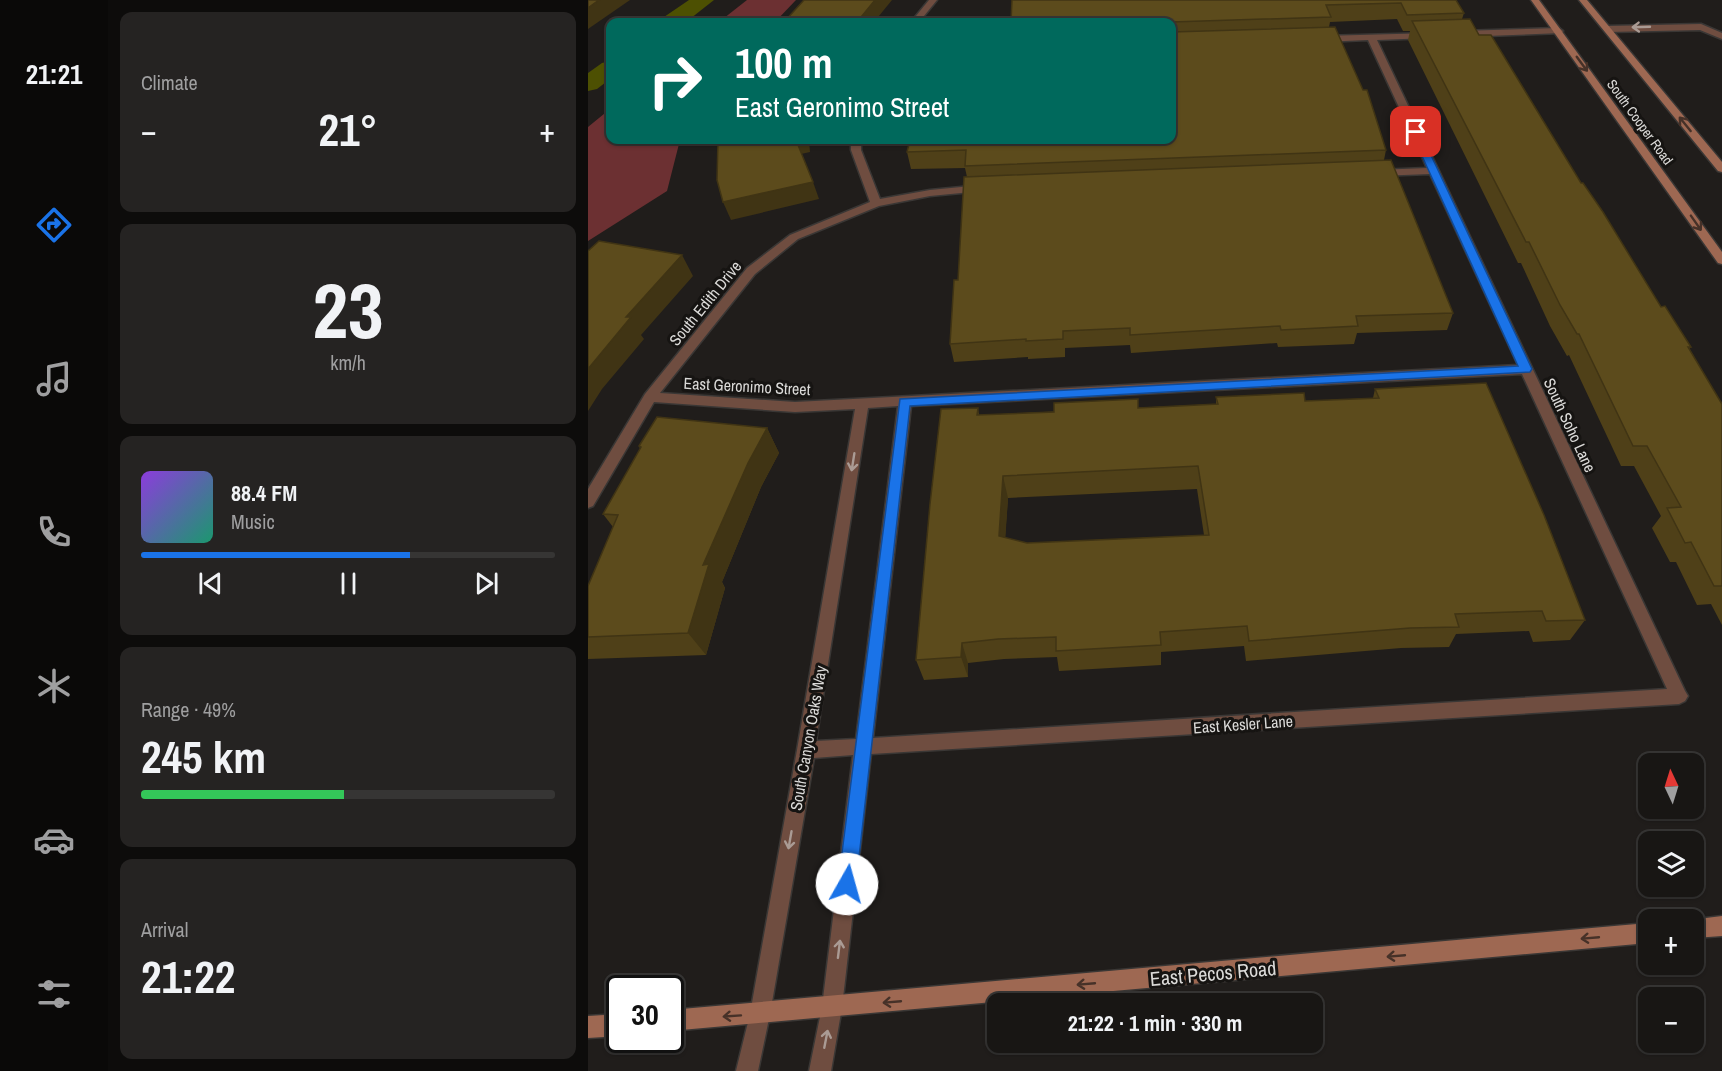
<!DOCTYPE html>
<html lang="en">
<head>
<meta charset="utf-8">
<style>
  body { margin:0; font-family:"Archivo Narrow",sans-serif; background:#252322; color:#f1f3f6; height:100vh; display:flex; flex-direction:column; font-size:22px; white-space:nowrap }
  * { box-sizing:border-box; margin:0 }
  p { font-size:20px; color:#9f9fa0 }
  .icon { flex:none; width:33px; height:33px; fill:none; stroke:currentColor; stroke-width:2; stroke-linecap:round; stroke-linejoin:round }
  .map { position:relative; flex:1; overflow:hidden }
  .sheet { display:flex; flex-direction:column; gap:12px; padding:12px; background:#0d0c0b; width:480px }
  .sheet>* { flex:none }
  .banner { position:absolute; left:18px; top:18px; width:570px; height:126px; border-radius:12px; box-shadow:0 2px 4px #0004,0 0 0 2px #363534; background:#00695c; color:#fff; overflow:hidden }
  .needle { width:39px; rotate:356deg }
  .tools { position:absolute; left:1050px; top:753px; display:grid; gap:12px }
  .tools a { display:grid; place-items:center; width:66px; height:66px; border-radius:12px; background:#181614; box-shadow:0 2px 4px #0004,0 0 0 2px #363534; font-size:30px }
  .speed { position:absolute; left:18px; top:975px; display:flex; gap:12px; font-size:30px; font-weight:700; text-align:center }
  .speed>* { display:grid; place-content:center; width:78px; height:78px; border-radius:50%; background:#181614; box-shadow:0 2px 4px #0004,0 0 0 2px #363534; line-height:1 }
  .speed .limit { border:3px solid #111; border-radius:9px; background:#fff; color:#111 }
  .pin { position:absolute; display:grid; place-items:center; width:51px; height:51px; color:#fff; margin:-26px; border-radius:12px; box-shadow:0 3px 9px #0006 }
  .me { position:absolute; width:66px; margin:-33px; rotate:7deg; stroke-linejoin:round; filter:drop-shadow(0 0 4px #0008) }
  .turn { display:flex; align-items:center; gap:21px; height:126px; padding:0 30px; font-size:27px }
  .turn .icon { width:78px; height:78px; stroke-width:2.5 }
  .turn b { display:block; font-size:42px; line-height:51px }
  .big { font-size:45px; font-weight:700; line-height:1.1 }
  .sheet .tile { flex:1; display:flex; flex-direction:column; justify-content:center; gap:9px; min-width:0; padding:0 21px; border-radius:12px; background:#252322 }
  .sheet .dial { align-items:center; gap:0 }
  .dial b { font-size:78px; line-height:1 }
  .song { display:flex; align-items:center; gap:18px }
  .cover { width:72px; height:72px; border-radius:9px; background:linear-gradient(135deg,hsl(270 70% 55%),hsl(160 70% 35%)) }
  .played { height:6px; border-radius:3px; background:linear-gradient(90deg,#1a73e8 65%,#363534 65%) }
  .keys { display:flex; justify-content:space-around; direction:ltr }
  .heat { display:flex; justify-content:space-between; align-items:center; font-size:33px; direction:ltr }
  .charge { height:9px; border-radius:4px; background:linear-gradient(90deg,#34c759 49%,#363534 0) }
  .trip { position:absolute; left:399px; top:993px; width:336px; height:60px; border-radius:12px; background:#181614; box-shadow:0 2px 4px #0004,0 0 0 2px #363534; font-weight:700; line-height:60px; text-align:center }
  main { display:flex; flex:1; min-height:0 }
  .dock { display:flex; flex-direction:column; width:108px; justify-content:space-around; align-items:center; background:#0a0908; color:#9f9fa0 }
  .dock .icon { width:42px; height:42px }
  .dock .selected { color:#1a73e8 }
  .dock b { font-size:27px; color:#f1f3f6 }
  .map>svg:first-child { display:block }
  .green { fill:#6c3032 }
  .lines { fill:none; stroke-linecap:round; stroke-linejoin:round }
  .canal { fill:#4d5002; fill-rule:evenodd }
  .minor-casing { stroke:#3a3735; stroke-width:3 }
  .secondary-casing { stroke:#3a3735; stroke-width:3 }
  .minor { fill:#6f4d40; fill-rule:evenodd }
  .secondary { fill:#9e6852; fill-rule:evenodd }
  .wall { fill:#4f4018; fill-rule:evenodd }
  .shaded-wall { fill:#403414 }
  .building { fill:#5c4b1c; stroke:#403414; stroke-width:1.5; fill-rule:evenodd }
  .oneway { stroke:#aa9b94 }
  .oneway2 { stroke:#463128 }
  .route { fill:#1a73e8; stroke:#114b97; stroke-width:1.5 }
  .labels { text-anchor:middle; dominant-baseline:central; stroke-width:6; stroke-linejoin:round; paint-order:stroke }
  .far-street-label { font-size:14px; fill:#dbdad8; stroke:#161412 }
  .street-label { font-size:16px; fill:#dbdad8; stroke:#161412 }
  .near-street-label { font-size:20px; fill:#dbdad8; stroke:#161412 }
</style>
</head>
<body>
<main>
<nav class="dock">
<b>21:21</b>
<svg class="icon selected" aria-label="directions" viewBox="0 0 24 24"><path d="M12 3l9 9-9 9-9-9zM9 14v-3h6M13 9l2 2-2 2"/></svg>
<svg class="icon" aria-label="music" viewBox="0 0 24 24"><path d="M9 18V5l10-2v13"/><circle cx="6" cy="18" r="3"/><circle cx="16" cy="16" r="3"/></svg>
<svg class="icon" aria-label="phone" viewBox="0 0 24 24"><path d="M5 4h4l2 5-3 2q2 4 5 5l2-3 5 2v4C11 20 4 13 5 4z"/></svg>
<svg class="icon" aria-label="climate" viewBox="0 0 24 24"><path d="M12 3v18M4 7l16 10M4 17L20 7"/></svg>
<svg class="icon" aria-label="car" viewBox="0 0 24 24"><path d="M5 17H2v-5l4-1 3-4h7l3 4 3 1v5h-3M9 17h6M6 11h13"/><circle cx="7" cy="17" r="2"/><circle cx="17" cy="17" r="2"/></svg>
<svg class="icon" aria-label="filters" viewBox="0 0 24 24"><path d="M4 7h16M4 17h16"/><circle cx="9" cy="7" r="2"/><circle cx="15" cy="17" r="2"/></svg>
</nav>
<section class="sheet">
<div class="tile"><p>Climate</p>
<div class="heat"><a>−</a><b class="big">21°</b><a>+</a></div>
</div>
<div class="tile dial"><b>23</b><p>km/h</p></div>
<div class="tile">
<div class="song"><i class="cover"></i><div><b>88.4 FM</b><p>Music</p></div></div>
<div class="played"></div>
<div class="keys"><svg class="icon" aria-label="previous" viewBox="0 0 24 24"><path d="M18 5L8 12l10 7zM5 5v14"/></svg><svg class="icon" aria-label="pause" viewBox="0 0 24 24"><path d="M8 5v14M16 5v14"/></svg><svg class="icon" aria-label="next" viewBox="0 0 24 24"><path d="M6 5l10 7-10 7zM19 5v14"/></svg></div>
</div>
<div class="tile"><p>Range · 49%</p><b class="big">245 km</b><div class="charge"></div></div>
<div class="tile"><p>Arrival</p><b class="big">21:22</b></div>
</section>
<div class="map">
<svg width="1134" height="1071" viewBox="0 0 1134 1071">
  <rect width="100%" height="100%" fill="#201d1b"/>
  <!-- green -->
  <g class="green">
    <polygon points="159,0 208,0 187,22 131,22"/>
    <polygon points="22,109 22,140 92,140 79,191 0,241 0,127"/>
  </g>
  <g class="lines">
    <!-- canal -->
    <g class="canal">
      <polygon points="101,0 126,0 98,22 73,22 76,17"/>
      <polygon points="22,61 22,79 9,89 0,91 0,73 14,63"/>
    </g>
    <defs>
      <g id="minor">
        <polygon points="341,0 349,0 331,22 323,22"/>
        <polygon points="1113,24 1134,33 1134,39 1112,30 1020,32 1016,29 1020,26"/>
        <polygon points="971,28 975,31 974,33 872,37 868,34 872,31"/>
        <path d="M 845,33 L 845,37 L 842,38 L 789,40 L 1097,691 L 1100,696 L 1097,701 L 1091,704 L 283,754 L 254,1007 L 243,1071 L 221,1071 L 234,1007 L 265,755 L 226,758 L 182,1014 L 170,1071 L 148,1071 L 162,1014 L 209,750 L 267,409 L 207,412 L 66,402 L 5,506 L 0,508 L 0,489 L 57,394 L 159,268 L 202,235 L 282,202 L 263,150 L 263,140 L 273,140 L 273,150 L 292,199 L 342,190 L 394,185 L 399,188 L 394,191 L 342,196 L 291,206 L 210,239 L 167,274 L 72,393 L 207,402 L 930,365 L 842,174 L 789,176 L 784,173 L 789,170 L 839,168 L 780,40 L 734,42 L 730,39 L 734,36 ZM 934,374 L 1079,689 L 285,738 L 323,406 ZM 310,406 L 268,739 L 228,741 L 280,408 Z"/>
      </g>
      <g id="secondary">
        <polygon points="943,0 951,0 1134,252 1134,264 1130,263"/>
        <polygon points="991,0 999,0 1134,162 1134,172 1130,171"/>
        <polygon points="1134,916 1134,936 1106,938 1106,920 1102,920"/>
        <polygon points="1060,923 1060,943 82,1031 82,1010"/>
        <polygon points="32,1014 32,1036 0,1038 0,1016"/>
      </g>
    </defs>
    <!-- minor casing -->
    <use href="#minor" class="minor-casing"/>
    <!-- secondary casing -->
    <use href="#secondary" class="secondary-casing"/>
    <!-- minor -->
    <use href="#minor" class="minor"/>
    <!-- secondary -->
    <use href="#secondary" class="secondary"/>
  </g>
  <!-- wall -->
  <g class="wall">
    <polygon points="424,0 868,0 876,13 874,19 891,35 993,183 1073,307 1103,347 1101,350 1134,404 1134,625 1123,604 1109,605 1088,562 1082,562 1064,528 1073,516 1046,466 1033,466 981,355 979,356 962,326 933,263 930,263 820,40 822,31 815,31 809,19 742,22 741,27 798,150 796,160 865,313 859,330 769,333 766,344 690,347 689,343 543,353 542,345 477,348 477,357 440,359 440,357 366,362 362,344 370,280 379,177 377,168 323,169 319,152 584,140 584,22 423,22"/>
    <path d="M 787,389 L 997,620 L 982,640 L 945,642 L 941,631 L 868,634 L 861,647 L 813,648 L 658,661 L 656,646 L 573,652 L 573,665 L 471,671 L 469,657 L 416,659 L 380,663 L 380,677 L 336,680 L 328,660 L 390,408 L 391,415 L 628,404 L 628,397 L 717,401 L 785,398 ZM 609,489 L 616,535 L 439,543 L 417,538 L 420,498 Z"/>
    <polygon points="179,428 191,453 173,487 134,582 137,588 118,655 0,659 0,586 25,527 15,514 52,449 51,446"/>
  </g>
  <!-- shaded-wall -->
  <g class="shaded-wall">
    <polygon points="11,0 42,0 0,29 0,8"/>
    <polygon points="287,0 304,0 286,22 269,22"/>
    <polygon points="208,140 221,140 222,152 213,154"/>
    <polygon points="225,182 231,199 143,220 135,202"/>
    <polygon points="94,255 105,276 53,335 56,339 14,389 0,411 0,369 38,317"/>
    <polygon points="179,428 191,453 173,487 134,582 137,588 118,655 100,633 115,565 160,463"/>
    <polygon points="415,476 420,498 416,558 411,536"/>
    <polygon points="374,643 380,663 380,677 373,657"/>
  </g>
  <!-- building -->
  <g class="building">
    <polygon points="0,0 11,0 0,8"/>
    <polygon points="216,0 287,0 269,22 196,22"/>
    <polygon points="424,0 868,0 876,13 819,15 813,3 738,5 743,17 583,22 423,22"/>
    <polygon points="882,19 891,35 903,35 993,183 995,183 1015,212 1073,307 1077,306 1103,347 1100,347 1134,404 1134,586 1126,586 1103,542 1097,543 1079,508 1093,507 1059,446 1045,446 991,334 989,334 972,305 941,242 938,242 824,21"/>
    <polygon points="747,27 775,90 779,90 798,150 377,166 378,150 319,152 322,140 584,140 584,31 584,32"/>
    <polygon points="130,140 208,140 225,182 135,202 129,180"/>
    <polygon points="803,160 865,313 768,316 770,326 693,330 692,326 542,335 542,328 475,331 475,339 438,341 438,339 362,344 366,280 370,280 376,177"/>
    <polygon points="11,241 94,255 38,317 43,317 0,369 0,251"/>
    <path d="M 898,383 L 956,515 L 997,620 L 958,621 L 954,611 L 867,614 L 871,627 L 822,628 L 661,641 L 659,626 L 572,632 L 573,645 L 468,651 L 468,637 L 410,639 L 374,643 L 373,657 L 328,660 L 342,504 L 353,409 L 390,408 L 389,415 L 466,412 L 466,403 L 550,399 L 550,408 L 630,404 L 628,397 L 716,393 L 717,401 L 791,398 L 787,389 ZM 610,466 L 621,535 L 439,543 L 411,536 L 415,476 Z"/>
    <polygon points="69,417 179,428 160,463 115,565 121,564 100,633 0,637 0,586 30,515 15,514 53,447 51,446"/>
  </g>
  <!-- one-way arrows -->
  <defs><path id="oneway-shaft" d="M-6 0H5M1.5-3L5.5 0L1.5 3" fill="none" stroke-width="1.6" stroke-linecap="round" stroke-linejoin="round" transform="scale(1.5)"/></defs>
  <g class="oneway">
    <use href="#oneway-shaft" transform="translate(1053 27) rotate(178)"/>
    <use href="#oneway-shaft" transform="translate(265 462) rotate(99)"/>
    <use href="#oneway-shaft" transform="translate(202 840) rotate(100)"/>
    <use href="#oneway-shaft" transform="translate(251 949) rotate(-83)"/>
    <use href="#oneway-shaft" transform="translate(238 1039) rotate(-79)"/>
  </g>
  <g class="oneway2">
    <use href="#oneway-shaft" transform="translate(994 64) rotate(54)"/>
    <use href="#oneway-shaft" transform="translate(1097 124) rotate(-129)"/>
    <use href="#oneway-shaft" transform="translate(1108 223) rotate(55)"/>
    <use href="#oneway-shaft" transform="translate(1002 938) rotate(175)"/>
    <use href="#oneway-shaft" transform="translate(808 956) rotate(175)"/>
    <use href="#oneway-shaft" transform="translate(498 984) rotate(175)"/>
    <use href="#oneway-shaft" transform="translate(304 1002) rotate(175)"/>
    <use href="#oneway-shaft" transform="translate(144 1016) rotate(176)"/>
  </g>
  <!-- route -->
  <polygon class="route" points="824,131 832,132 944,369 942,372 322,406 268,884 265,890 259,892 253,890 250,884 312,399 930,366 823,132"/>
  <g class="labels">
    <!-- far-street labels -->
    <g class="far-street-label">
      <text transform="translate(1052 122) rotate(54)">South Cooper Road</text>
    </g>
    <!-- street labels -->
    <g class="street-label">
      <text transform="translate(117 303) rotate(-51)">South Edith Drive</text>
      <text transform="translate(159 386) rotate(3)">East Geronimo Street</text>
      <text transform="translate(982 425) rotate(65)">South Soho Lane</text>
      <text transform="translate(655 724) rotate(-4)">East Kesler Lane</text>
      <text transform="translate(220 738) rotate(-80)">South Canyon Oaks Way</text>
    </g>
    <!-- near-street labels -->
    <g class="near-street-label">
      <text transform="translate(625 973) rotate(-5)">East Pecos Road</text>
    </g>
  </g>
</svg>
<div class="tools">
<a><svg class="needle" viewBox="-14 -14 28 28"><path d="M0-13l5 13h-10z" fill="#e53935"/><path d="M0 13l5-13h-10z" fill="#9f9fa0"/></svg></a>
<a><svg class="icon" aria-label="layers" viewBox="0 0 24 24"><path d="M12 4l9 5-9 5-9-5zM3 14l9 5 9-5"/></svg></a>
<a>+</a>
<a>−</a>
</div>
<div class="speed"><div class="limit">30</div></div>
<div class="pin" style="left:828px;top:132px;background:#d93025"><svg class="icon" aria-label="arrive" viewBox="0 0 24 24"><path d="M6 21V4h12l-3 4 3 4H6"/></svg></div>
<svg class="me" style="left:259px;top:884px" viewBox="-20 -20 40 40"><circle r="19" fill="#fff"/><path d="M0-13L10 11 0 6-10 11z" fill="#1a73e8"/></svg>
<div class="trip">21:22 · 1 min · 330 m</div>
<div class="banner">
<div class="turn"><svg class="icon" aria-label="right" viewBox="0 0 24 24"><path d="M7 20v-9h11M14 6l5 5-5 5"/></svg><div><b>100 m</b>East Geronimo Street</div></div>
</div>
</div>
</main>
</body>
</html>
